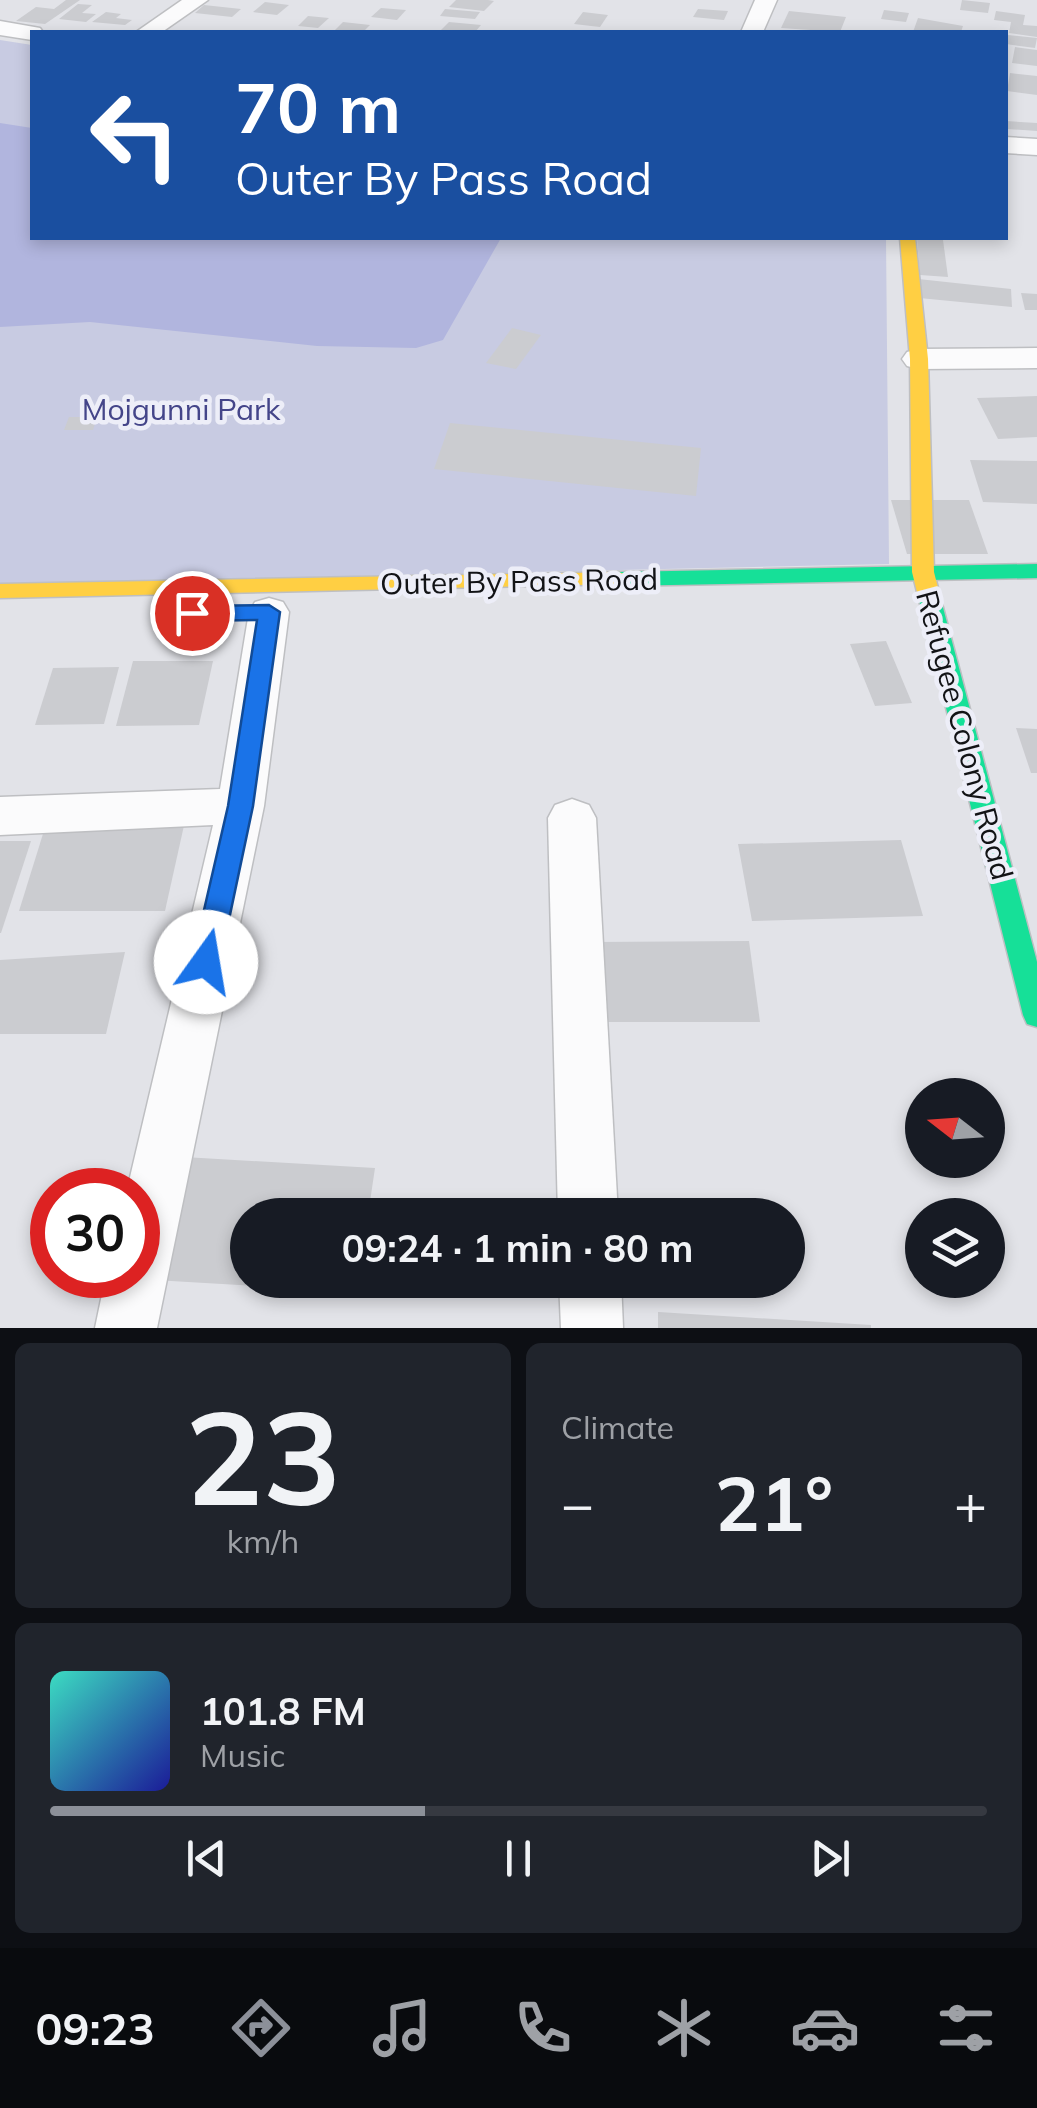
<!DOCTYPE html>
<html lang="en">
<head>
<meta charset="utf-8">
<style>
  body { margin:0; font-family:Mulish,sans-serif; background:#20242c; color:#f1f3f6; height:100vh; display:flex; flex-direction:column; font-size:38px; white-space:nowrap }
  * { box-sizing:border-box; margin:0 }
  p { font-size:32px; color:#9ea1a6 }
  .icon { flex:none; width:55px; height:55px; fill:none; stroke:currentColor; stroke-width:2; stroke-linecap:round; stroke-linejoin:round }
  .map { position:relative; height:1328px; overflow:hidden }
  .sheet { display:flex; flex-direction:column; gap:15px; padding:15px; background:#0d0f14; flex:1 }
  .sheet>* { flex:none }
  .top-card { position:absolute; left:30px; top:30px; width:978px; height:210px; border-radius:0px; box-shadow:0 5px 15px #0003; background:#1a4fa0; color:#fff; overflow:hidden }
  .needle { width:65px; rotate:287deg }
  .buttons { position:absolute; left:905px; top:1078px; display:grid; gap:20px }
  .buttons a { display:grid; place-items:center; width:100px; height:100px; border-radius:50%; background:#171b24; box-shadow:0 5px 15px #0003; font-size:50px }
  .speed { position:absolute; left:30px; top:1168px; display:flex; gap:20px; font-size:50px; font-weight:700; text-align:center }
  .speed>* { display:grid; place-content:center; width:130px; height:130px; border-radius:50%; background:#171b24; box-shadow:0 5px 15px #0003; line-height:1 }
  .speed .limit { border:15px solid #d22; background:#fff; color:#111 }
  .pin { position:absolute; display:grid; place-items:center; width:85px; height:85px; color:#fff; margin:-42px; border:5px solid #fff; border-radius:50%; box-shadow:0 2px 10px #0007 }
  .me { position:absolute; width:110px; margin:-55px; rotate:13deg; stroke-linejoin:round; filter:drop-shadow(0 0 8px #0008) }
  .turn { display:flex; align-items:center; gap:35px; height:210px; padding:0 40px; font-size:45px }
  .turn .icon { width:130px; height:130px; stroke-width:2.5 }
  .turn b { display:block; font-size:70px; line-height:85px }
  .big { font-size:75px; font-weight:700; line-height:1.1 }
  .sheet .tile { flex:1; display:flex; flex-direction:column; justify-content:center; gap:15px; min-width:0; padding:0 35px; border-radius:15px; background:#20242c }
  .sheet .dial { align-items:center; gap:0 }
  .dial b { font-size:130px; line-height:1 }
  .song { display:flex; align-items:center; gap:30px }
  .cover { width:120px; height:120px; border-radius:15px; background:linear-gradient(135deg,hsl(170 70% 55%),hsl(240 70% 35%)) }
  .played { height:10px; border-radius:5px; background:linear-gradient(90deg,#8c9099 40%,#363941 40%) }
  .keys { display:flex; justify-content:space-around; direction:ltr }
  .heat { display:flex; justify-content:space-between; align-items:center; font-size:55px; direction:ltr }
  .sheet .tiles { flex:1; display:grid; gap:15px; grid-template-columns:1fr 1fr }
  .tile:last-child { grid-column:span 2 }
  .trip { position:absolute; left:230px; top:1198px; width:575px; height:100px; border-radius:50px; background:#171b24; box-shadow:0 5px 15px #0003; font-weight:700; line-height:100px; text-align:center }
  .tab-bar { display:flex; height:160px; justify-content:space-around; align-items:center; background:#090b0e; color:#9ea1a6 }
  .tab-bar .icon { width:70px; height:70px }
  .tab-bar .current { color:#8c9099 }
  .tab-bar b { font-size:45px; color:#f1f3f6 }
  .map>svg:first-child { display:block }
  .green { fill:#c8cbe2 }
  .water { fill:#b1b5de }
  .building { fill:#cbccd0 }
  .lines { fill:none; stroke-linecap:round; stroke-linejoin:round }
  .street-casing { stroke:#bebfc2; stroke-width:3 }
  .fast-casing { stroke:#bebfc2; stroke-width:3 }
  .slow-casing { stroke:#bebfc2; stroke-width:3 }
  .street { fill:#fbfbfc; fill-rule:evenodd }
  .fast { fill:#16e098; fill-rule:evenodd }
  .slow { fill:#ffcf43; fill-rule:evenodd }
  .route { fill:#1a73e8; stroke:#114b97; stroke-width:2.5 }
  .labels { text-anchor:middle; dominant-baseline:central; stroke-width:9; stroke-linejoin:round; paint-order:stroke }
  .park-label { font-size:30px; fill:#444589; stroke:#edeef8 }
  .street-label { font-size:30px; fill:#121316; stroke:#edeef8 }
</style>
</head>
<body>
<div class="map">
<svg width="1037" height="1328" viewBox="0 0 1037 1328">
  <rect width="100%" height="100%" fill="#e2e3e8"/>
  <!-- green -->
  <polygon class="green" points="0,40 32,45 32,238 886,238 889,564 0,584"/>
  <!-- water -->
  <polygon class="water" points="0,123 32,128 32,238 501,238 443,340 416,348 317,346 90,322 0,327"/>
  <!-- building -->
  <g class="building">
    <polygon points="66,0 80,0 45,24 16,21 36,7 54,9"/>
    <polygon points="456,0 488,0 494,1 484,11 449,7"/>
    <polygon points="962,0 990,3 988,13 960,10"/>
    <polygon points="265,2 289,5 277,15 253,12"/>
    <polygon points="78,4 92,5 82,13 96,14 86,22 59,19"/>
    <polygon points="204,5 241,9 232,17 195,13"/>
    <polygon points="381,8 406,10 397,20 371,17"/>
    <polygon points="445,9 480,12 475,19 440,16"/>
    <polygon points="698,9 728,11 724,20 693,17"/>
    <polygon points="884,10 909,13 906,22 881,19"/>
    <polygon points="789,11 846,17 840,32 781,28"/>
    <polygon points="996,11 1025,15 1023,25 1037,26 1037,37 1009,33 1011,22 994,20"/>
    <polygon points="106,12 121,14 116,18 132,20 125,25 92,22"/>
    <polygon points="583,12 608,15 600,27 574,24"/>
    <polygon points="308,16 329,18 318,28 298,26"/>
    <polygon points="918,18 963,26 961,32 913,32"/>
    <polygon points="343,22 370,25 363,32 335,30"/>
    <polygon points="449,22 481,25 475,32 441,30"/>
    <polygon points="1008,35 1037,38 1035,48 1006,44"/>
    <polygon points="1015,47 1037,50 1037,66 1012,63"/>
    <polygon points="1010,73 1037,76 1037,95 1007,91"/>
    <polygon points="1006,121 1037,123 1037,131 1007,129"/>
    <polygon points="917,239 943,240 948,277 920,275"/>
    <polygon points="909,278 1011,289 1012,307 909,297"/>
    <polygon points="1021,293 1037,294 1037,310 1025,310"/>
    <polygon points="512,328 541,335 516,369 486,363"/>
    <polygon points="1037,396 1037,437 998,439 977,398"/>
    <polygon points="69,417 97,417 93,430 64,430"/>
    <polygon points="450,423 701,448 696,496 434,469"/>
    <polygon points="970,460 1037,461 1037,504 983,502"/>
    <polygon points="891,500 969,500 988,554 907,554"/>
    <polygon points="886,641 912,703 875,706 850,644"/>
    <polygon points="133,661 213,661 199,725 116,726"/>
    <polygon points="119,667 104,724 35,725 53,668"/>
    <polygon points="1016,728 1037,729 1037,773 1031,773"/>
    <polygon points="47,821 185,821 165,911 19,911"/>
    <polygon points="901,840 923,916 752,921 738,844"/>
    <polygon points="0,841 31,841 1,933 0,933"/>
    <polygon points="749,941 760,1022 597,1022 593,942"/>
    <polygon points="125,952 106,1034 0,1034 0,960"/>
    <polygon points="184,1157 375,1168 368,1215 248,1215 248,1280 359,1280 357,1292 154,1280"/>
    <polygon points="658,1312 871,1325 871,1328 658,1328"/>
  </g>
  <g class="lines">
    <defs>
      <g id="street">
        <polygon points="182,0 208,0 162,32 136,32"/>
        <polygon points="755,0 777,0 763,32 741,32"/>
        <polygon points="0,21 40,28 43,32 32,32 32,40 0,35"/>
        <polygon points="1005,137 1037,139 1037,155 1005,153"/>
        <polygon points="1037,348 1037,368 919,369 907,366 902,359 907,352 919,349"/>
        <polygon points="269,598 283,602 289,612 264,806 157,1328 95,1328 106,1275 138,1275 138,1190 127,1190 213,825 0,835 0,797 220,789 249,612 255,602"/>
        <polygon points="572,799 589,805 596,818 618,1215 558,1215 548,818 555,805"/>
        <polygon points="559,1280 621,1280 623,1328 561,1328"/>
      </g>
      <g id="fast">
        <polygon points="1037,564 1037,578 618,586 607,579 618,572"/>
        <polygon points="930,593 941,600 1037,962 1037,1027 1027,1024 1023,1015 919,600"/>
      </g>
      <g id="slow">
        <polygon points="900,238 915,238 928,359 934,572 941,600 930,607 919,600 912,572 910,359"/>
        <polygon points="618,572 625,574 629,579 625,584 0,598 0,584"/>
      </g>
    </defs>
    <!-- street casing -->
    <use href="#street" class="street-casing"/>
    <!-- fast casing -->
    <use href="#fast" class="fast-casing"/>
    <!-- slow casing -->
    <use href="#slow" class="slow-casing"/>
    <!-- street -->
    <use href="#street" class="street"/>
    <!-- fast -->
    <use href="#fast" class="fast"/>
    <!-- slow -->
    <use href="#slow" class="slow"/>
  </g>
  <!-- route -->
  <polygon class="route" points="269,605 280,612 253,806 220,962 216,971 206,974 196,971 192,962 228,806 257,620 192,621 181,613 192,606"/>
  <g class="labels">
    <!-- park labels -->
    <g class="park-label">
      <text x="181" y="409">Mojgunni Park</text>
    </g>
    <!-- street labels -->
    <g class="street-label">
      <text transform="translate(519 581) rotate(-1)">Outer By Pass Road</text>
      <text transform="translate(965 735) rotate(75)">Refugee Colony Road</text>
    </g>
  </g>
</svg>
<div class="buttons">
<a><svg class="needle" viewBox="-14 -14 28 28"><path d="M0-13l5 13h-10z" fill="#e53935"/><path d="M0 13l5-13h-10z" fill="#9ea1a6"/></svg></a>
<a><svg class="icon" aria-label="layers" viewBox="0 0 24 24"><path d="M12 4l9 5-9 5-9-5zM3 14l9 5 9-5"/></svg></a>
</div>
<div class="speed"><div class="limit">30</div></div>
<div class="pin" style="left:192px;top:613px;background:#d93025"><svg class="icon" aria-label="arrive" viewBox="0 0 24 24"><path d="M6 21V4h12l-3 4 3 4H6"/></svg></div>
<svg class="me" style="left:206px;top:962px" viewBox="-20 -20 40 40"><circle r="19" fill="#fff"/><path d="M0-13L10 11 0 6-10 11z" fill="#1a73e8"/></svg>
<div class="trip">09:24 · 1 min · 80 m</div>
<div class="top-card">
<div class="turn"><svg class="icon" aria-label="left" viewBox="0 0 24 24"><path d="M17 20v-9H6M10 6l-5 5 5 5"/></svg><div><b>70 m</b>Outer By Pass Road</div></div>
</div>
</div>
<section class="sheet">
<div class="tiles">
<div class="tile dial"><b>23</b><p>km/h</p></div>
<div class="tile"><p>Climate</p>
<div class="heat"><a>−</a><b class="big">21°</b><a>+</a></div>
</div>
<div class="tile">
<div class="song"><i class="cover"></i><div><b>101.8 FM</b><p>Music</p></div></div>
<div class="played"></div>
<div class="keys"><svg class="icon" aria-label="previous" viewBox="0 0 24 24"><path d="M18 5L8 12l10 7zM5 5v14"/></svg><svg class="icon" aria-label="pause" viewBox="0 0 24 24"><path d="M8 5v14M16 5v14"/></svg><svg class="icon" aria-label="next" viewBox="0 0 24 24"><path d="M6 5l10 7-10 7zM19 5v14"/></svg></div>
</div>
</div>
</section>
<nav class="tab-bar">
<b>09:23</b>
<svg class="icon current" aria-label="directions" viewBox="0 0 24 24"><path d="M12 3l9 9-9 9-9-9zM9 14v-3h6M13 9l2 2-2 2"/></svg>
<svg class="icon" aria-label="music" viewBox="0 0 24 24"><path d="M9 18V5l10-2v13"/><circle cx="6" cy="18" r="3"/><circle cx="16" cy="16" r="3"/></svg>
<svg class="icon" aria-label="phone" viewBox="0 0 24 24"><path d="M5 4h4l2 5-3 2q2 4 5 5l2-3 5 2v4C11 20 4 13 5 4z"/></svg>
<svg class="icon" aria-label="climate" viewBox="0 0 24 24"><path d="M12 3v18M4 7l16 10M4 17L20 7"/></svg>
<svg class="icon" aria-label="car" viewBox="0 0 24 24"><path d="M5 17H2v-5l4-1 3-4h7l3 4 3 1v5h-3M9 17h6M6 11h13"/><circle cx="7" cy="17" r="2"/><circle cx="17" cy="17" r="2"/></svg>
<svg class="icon" aria-label="filters" viewBox="0 0 24 24"><path d="M4 7h16M4 17h16"/><circle cx="9" cy="7" r="2"/><circle cx="15" cy="17" r="2"/></svg>
</nav>
</body>
</html>
